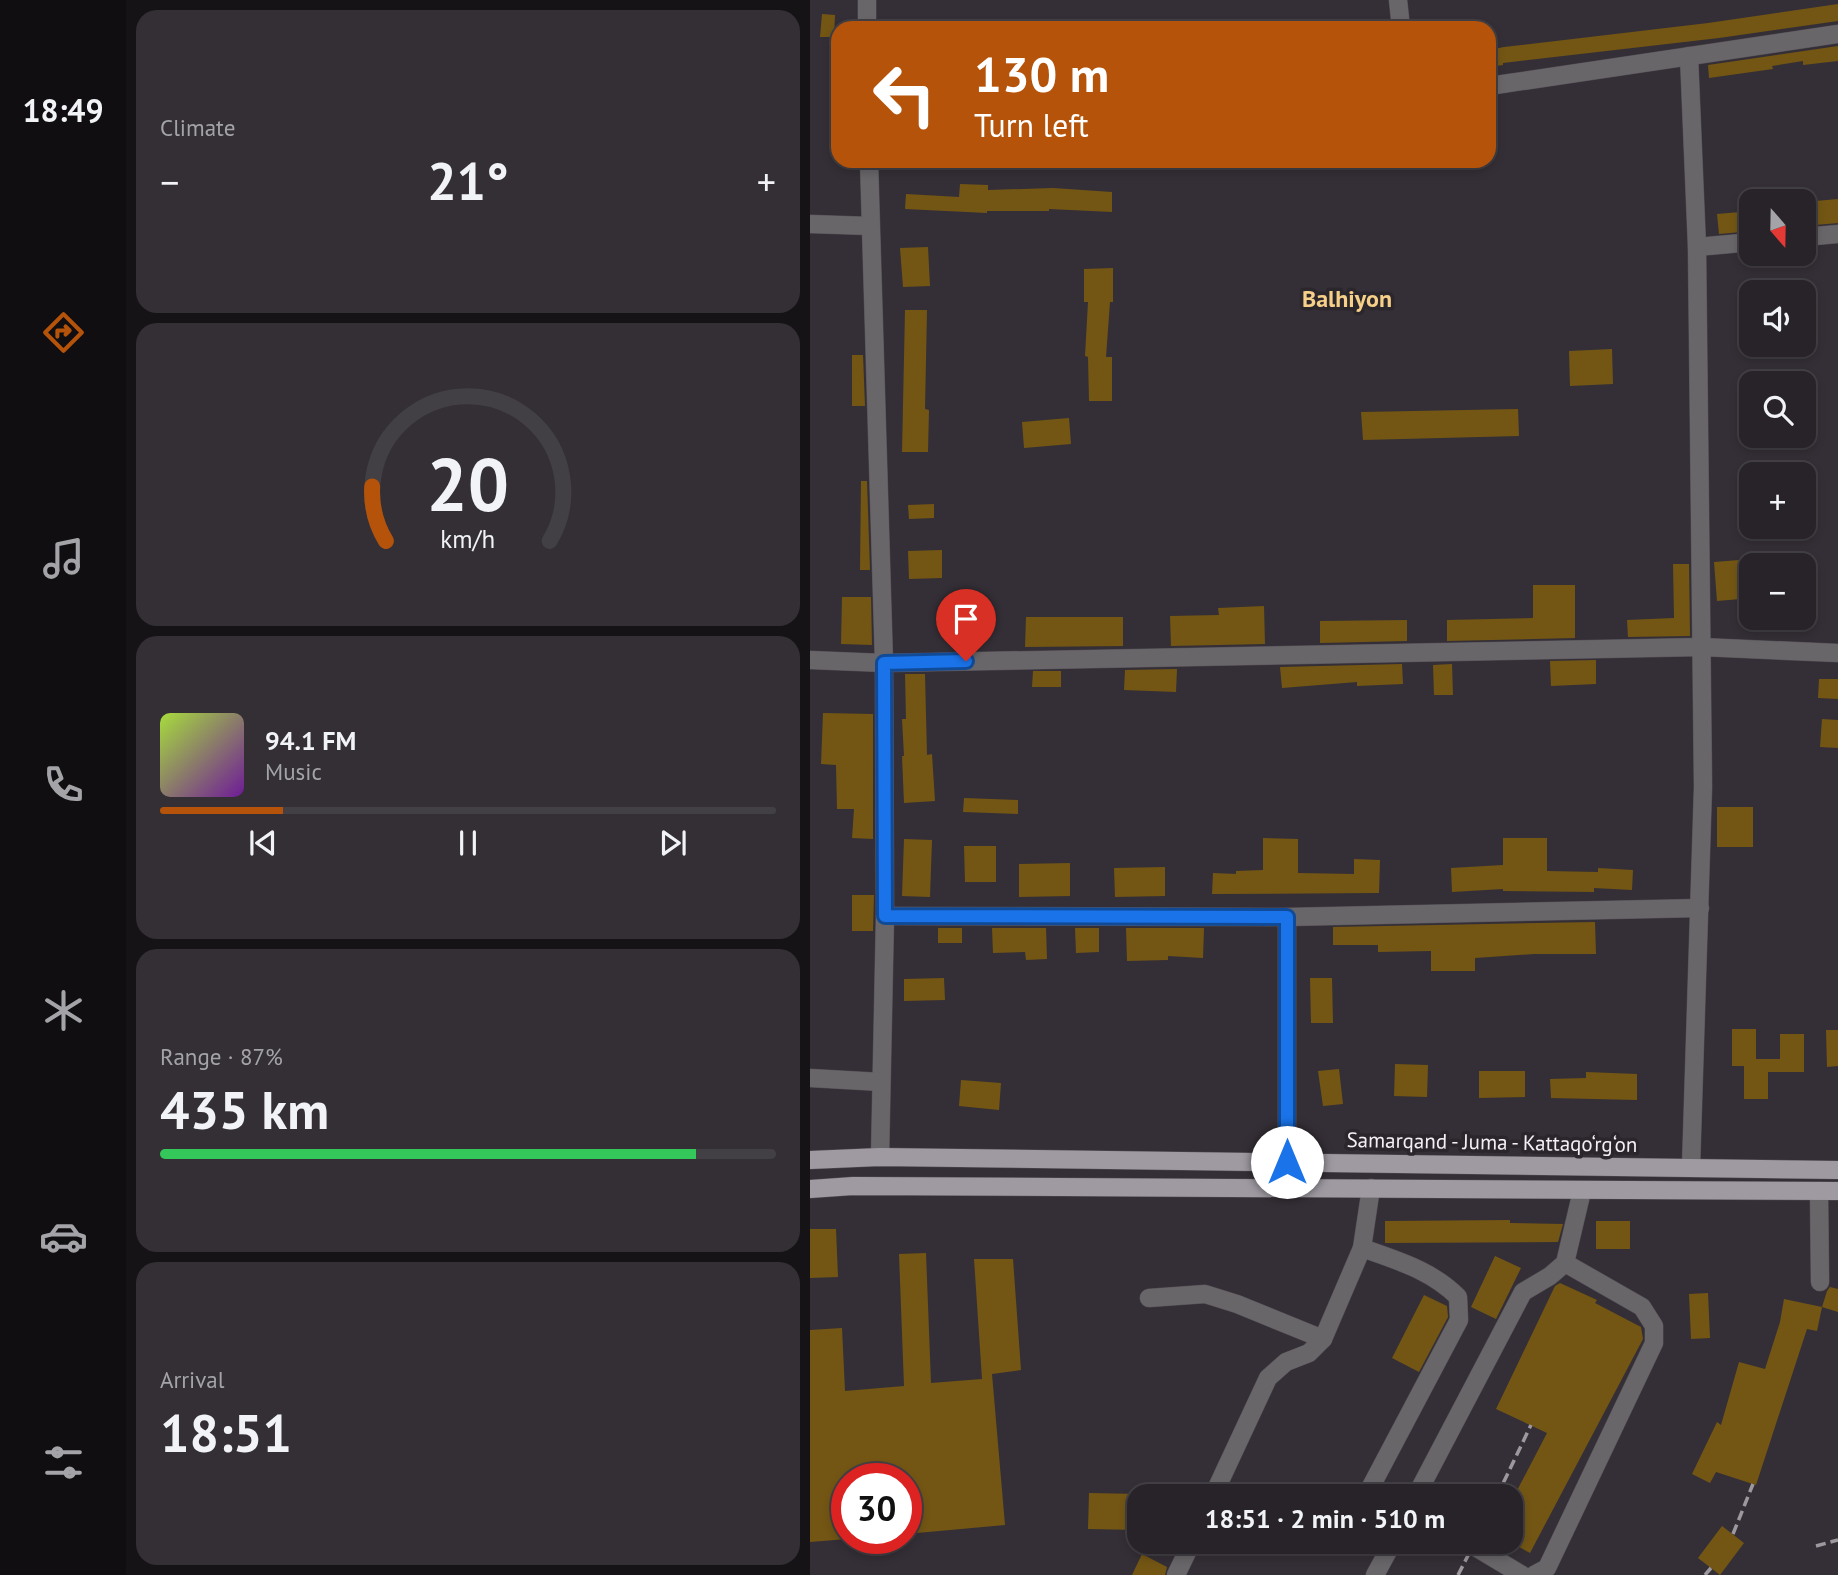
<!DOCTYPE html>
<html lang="en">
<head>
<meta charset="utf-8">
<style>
  body { margin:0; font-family:"PT Sans",sans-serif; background:#332f34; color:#f1f3f6; height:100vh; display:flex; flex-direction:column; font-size:26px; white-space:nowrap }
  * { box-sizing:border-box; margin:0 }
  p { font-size:23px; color:#a4a4a8 }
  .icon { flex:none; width:38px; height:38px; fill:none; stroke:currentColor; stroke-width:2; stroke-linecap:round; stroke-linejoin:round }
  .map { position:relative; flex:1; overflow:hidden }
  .side { display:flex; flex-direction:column; gap:10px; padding:10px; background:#151316; width:684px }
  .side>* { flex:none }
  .top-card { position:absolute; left:21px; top:21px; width:665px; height:147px; border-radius:21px; box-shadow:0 4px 10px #0003,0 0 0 2px #434045; background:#b45309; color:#fff; overflow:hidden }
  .needle { width:46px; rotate:160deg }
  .controls { position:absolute; left:929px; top:189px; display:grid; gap:14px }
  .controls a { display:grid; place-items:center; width:77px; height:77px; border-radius:14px; background:#272328; box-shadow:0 4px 10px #0003,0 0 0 2px #434045; font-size:35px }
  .speed { position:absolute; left:21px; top:1463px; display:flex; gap:14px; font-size:35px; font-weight:700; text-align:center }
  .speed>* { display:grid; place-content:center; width:91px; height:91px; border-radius:50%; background:#272328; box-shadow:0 4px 10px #0003,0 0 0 2px #434045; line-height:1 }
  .speed .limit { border:10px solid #d22; background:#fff; color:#111 }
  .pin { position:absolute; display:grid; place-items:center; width:60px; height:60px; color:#fff; margin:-72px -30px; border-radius:50% 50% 50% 0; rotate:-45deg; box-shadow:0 0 7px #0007 }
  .pin .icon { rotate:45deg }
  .me { position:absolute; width:77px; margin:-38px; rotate:0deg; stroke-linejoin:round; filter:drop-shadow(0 0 5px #0008) }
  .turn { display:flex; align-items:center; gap:24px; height:147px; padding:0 28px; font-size:32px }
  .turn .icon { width:91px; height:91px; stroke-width:2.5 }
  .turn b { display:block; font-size:49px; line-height:60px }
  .big { font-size:52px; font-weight:600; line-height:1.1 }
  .side .widget { flex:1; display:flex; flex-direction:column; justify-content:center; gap:10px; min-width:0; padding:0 24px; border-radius:21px; background:#332f34 }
  .side .dial { align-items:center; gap:0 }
  .dial svg { height:182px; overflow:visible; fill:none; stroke:#434045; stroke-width:7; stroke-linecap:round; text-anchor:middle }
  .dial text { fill:#f1f3f6; stroke:none }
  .song { display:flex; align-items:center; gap:21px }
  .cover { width:84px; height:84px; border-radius:10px; background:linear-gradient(135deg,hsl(80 70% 55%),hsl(280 70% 35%)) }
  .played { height:7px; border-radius:4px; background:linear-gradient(90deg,#b45309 20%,#434045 20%) }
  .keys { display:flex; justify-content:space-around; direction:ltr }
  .heat { display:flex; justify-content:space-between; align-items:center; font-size:38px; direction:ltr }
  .charge { height:10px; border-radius:5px; background:linear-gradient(90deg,#34c759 87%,#434045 0) }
  .trip { position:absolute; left:317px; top:1484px; width:396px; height:70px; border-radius:21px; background:#272328; box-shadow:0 4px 10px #0003,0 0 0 2px #434045; font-weight:600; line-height:70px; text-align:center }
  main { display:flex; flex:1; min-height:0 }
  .tabs { display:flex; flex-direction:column; width:126px; justify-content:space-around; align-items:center; background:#100e10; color:#a4a4a8 }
  .tabs .icon { width:49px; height:49px }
  .tabs .on { color:#b45309 }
  .tabs b { font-size:32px; color:#f1f3f6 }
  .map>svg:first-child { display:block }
  .building { fill:#735614 }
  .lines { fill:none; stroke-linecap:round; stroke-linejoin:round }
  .minor-casing { stroke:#534e55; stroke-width:19 }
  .major-casing { stroke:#534e55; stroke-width:19 }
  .minor { stroke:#69666a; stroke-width:18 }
  .major { stroke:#9f9aa2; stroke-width:18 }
  .rail { stroke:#9c989e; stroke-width:3.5; stroke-dasharray:10 5; stroke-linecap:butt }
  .route-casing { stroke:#114b97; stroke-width:18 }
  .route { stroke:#1a73e8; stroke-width:12 }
  .labels { text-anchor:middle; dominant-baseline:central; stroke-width:7; stroke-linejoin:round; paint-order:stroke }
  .street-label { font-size:21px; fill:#f3f0f5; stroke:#2a262c }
  .quarter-label { font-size:24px; font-weight:bold; fill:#f6d088; stroke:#2a262c }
</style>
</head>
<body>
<main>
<nav class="tabs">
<b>18:49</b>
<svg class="icon on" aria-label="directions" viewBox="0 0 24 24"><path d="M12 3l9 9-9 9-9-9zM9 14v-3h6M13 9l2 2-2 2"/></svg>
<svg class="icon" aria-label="music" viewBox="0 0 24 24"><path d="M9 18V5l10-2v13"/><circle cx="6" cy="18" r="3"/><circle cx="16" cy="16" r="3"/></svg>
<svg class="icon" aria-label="phone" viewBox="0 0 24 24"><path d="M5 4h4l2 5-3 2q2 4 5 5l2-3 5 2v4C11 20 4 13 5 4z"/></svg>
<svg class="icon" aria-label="climate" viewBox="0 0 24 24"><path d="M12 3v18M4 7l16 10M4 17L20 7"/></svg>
<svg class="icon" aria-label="car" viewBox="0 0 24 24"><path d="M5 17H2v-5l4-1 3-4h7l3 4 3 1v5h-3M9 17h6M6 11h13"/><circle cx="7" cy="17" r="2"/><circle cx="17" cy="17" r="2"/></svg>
<svg class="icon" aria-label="filters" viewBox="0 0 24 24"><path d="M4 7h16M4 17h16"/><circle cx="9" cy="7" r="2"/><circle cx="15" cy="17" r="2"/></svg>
</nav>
<section class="side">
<div class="widget"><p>Climate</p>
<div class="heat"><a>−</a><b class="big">21°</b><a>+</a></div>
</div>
<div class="widget dial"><svg viewBox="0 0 100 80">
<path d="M14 69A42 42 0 1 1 86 69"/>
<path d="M14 69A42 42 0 0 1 8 45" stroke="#b45309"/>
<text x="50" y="56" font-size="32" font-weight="700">20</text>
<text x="50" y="72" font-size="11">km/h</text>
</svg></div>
<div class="widget">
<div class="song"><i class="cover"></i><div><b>94.1 FM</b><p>Music</p></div></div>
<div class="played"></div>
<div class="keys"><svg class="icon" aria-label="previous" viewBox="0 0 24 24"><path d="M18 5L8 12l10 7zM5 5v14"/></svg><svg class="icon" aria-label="pause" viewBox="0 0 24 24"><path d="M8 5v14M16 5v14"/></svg><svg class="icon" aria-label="next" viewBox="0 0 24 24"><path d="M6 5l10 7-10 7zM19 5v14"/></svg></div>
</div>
<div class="widget"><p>Range · 87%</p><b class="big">435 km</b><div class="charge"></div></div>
<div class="widget"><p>Arrival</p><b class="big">18:51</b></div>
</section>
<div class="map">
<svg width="1028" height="1575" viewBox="0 0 1028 1575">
  <rect width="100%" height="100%" fill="#342f36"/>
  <!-- building -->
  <g class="building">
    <polygon points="1028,4 1028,21 909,38 693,63 693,65 679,67 679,50 694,47 898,23"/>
    <polygon points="12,14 25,15 24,37 10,37"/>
    <polygon points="1028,46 1028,61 993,65 993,61 962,66 963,69 899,78 898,65"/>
    <polygon points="150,184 178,185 178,190 243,188 302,192 302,212 239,209 239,211 177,211 177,213 95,209 96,194 149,197"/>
    <polygon points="1028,199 1028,223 994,226 994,202"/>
    <polygon points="942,211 942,231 909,234 907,214"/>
    <polygon points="118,247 120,286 93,287 90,248"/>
    <polygon points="303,268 303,302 300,302 296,357 302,357 302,401 279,401 278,357 275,356 278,302 274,302 274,269"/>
    <polygon points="95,310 117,310 115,409 119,410 118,452 92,452"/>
    <polygon points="802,349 803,384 760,386 759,351"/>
    <polygon points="42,355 53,355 55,406 42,406"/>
    <polygon points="708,409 709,436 553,440 551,412"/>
    <polygon points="259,418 261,444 214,448 212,422"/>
    <polygon points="51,481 57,481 60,570 50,570"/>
    <polygon points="124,504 124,518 99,519 98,505"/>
    <polygon points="132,550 132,578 99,579 98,551"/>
    <polygon points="942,559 942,598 907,601 904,562"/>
    <polygon points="863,564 879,564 880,636 818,637 817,620 864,618"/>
    <polygon points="723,585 765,585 765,638 637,641 637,620 723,618"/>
    <polygon points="32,597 61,597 62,645 31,644"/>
    <polygon points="454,606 455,644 361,646 360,616 409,615 408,608"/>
    <polygon points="216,617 313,617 313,646 215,647"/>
    <polygon points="597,620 597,641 510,643 510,621"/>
    <polygon points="786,660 786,684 741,686 740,661"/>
    <polygon points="592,664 593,684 547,686 547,682 472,688 470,667"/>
    <polygon points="642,664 643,695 624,695 623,665"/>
    <polygon points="367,669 366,692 314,690 315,670"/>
    <polygon points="223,671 251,671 251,687 222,687"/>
    <polygon points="95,674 115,674 117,755 122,754 125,801 94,803 92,756 94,756 92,719 96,719"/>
    <polygon points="1009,679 1028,679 1028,699 1008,698"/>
    <polygon points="13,713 63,714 63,839 42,838 44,809 27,809 26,765 11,764"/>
    <polygon points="1012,719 1028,720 1028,748 1010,747"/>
    <polygon points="154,798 208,800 208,814 153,812"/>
    <rect x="907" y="807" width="36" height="40"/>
    <polygon points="453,838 488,839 488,873 544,874 544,859 570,860 569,893 402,894 403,873 426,874 426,871 453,870"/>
    <polygon points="693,838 737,838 737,871 788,872 788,868 823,870 822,890 784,888 784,892 693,891 693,889 642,892 641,868 693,865"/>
    <polygon points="94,839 122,840 120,897 92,896"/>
    <polygon points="154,846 186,846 186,882 155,882"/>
    <polygon points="260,863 260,896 209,897 209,864"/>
    <polygon points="355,867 355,896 305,897 304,868"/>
    <polygon points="42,895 64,895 63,931 42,931"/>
    <polygon points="785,922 786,954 724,954 665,958 665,971 621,971 621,951 568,952 568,945 523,945 523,927"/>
    <rect x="128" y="928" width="24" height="15"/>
    <polygon points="182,928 236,928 237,959 216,960 215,952 183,953"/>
    <polygon points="265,928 289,928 289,952 266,953"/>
    <polygon points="316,928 394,928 393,958 358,956 358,960 317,961"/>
    <polygon points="134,978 135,1000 94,1001 94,979"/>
    <polygon points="500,978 522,978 523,1023 501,1023"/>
    <polygon points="922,1029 946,1029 946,1059 970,1059 970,1034 994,1034 994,1072 958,1072 958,1099 934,1099 934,1066 922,1066"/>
    <polygon points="1016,1030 1028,1030 1028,1066 1017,1067"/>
    <polygon points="585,1064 618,1065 617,1097 584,1096"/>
    <polygon points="529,1069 533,1104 513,1106 508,1071"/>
    <polygon points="669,1071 715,1071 715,1097 669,1098"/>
    <polygon points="776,1072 827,1074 827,1100 741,1098 740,1079 776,1078"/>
    <polygon points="151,1080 191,1083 189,1110 149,1106"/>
    <polygon points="700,1220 700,1223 753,1224 748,1242 575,1243 575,1221"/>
    <rect x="786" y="1221" width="34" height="28"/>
    <polygon points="0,1229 26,1229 28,1277 0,1278"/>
    <polygon points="116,1253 121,1383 172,1379 164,1259 203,1259 211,1370 182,1374 195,1525 96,1534 96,1479 37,1479 37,1539 0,1542 0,1330 32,1328 35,1391 94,1386 89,1254"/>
    <polygon points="685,1256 711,1268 686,1319 661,1307"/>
    <polygon points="750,1283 787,1300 785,1303 831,1327 833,1339 720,1553 700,1542 700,1504 737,1433 686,1409 745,1286"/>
    <polygon points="1020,1287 1028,1289 1028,1312 1012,1307 1017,1291"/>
    <polygon points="898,1293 900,1338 881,1339 879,1294"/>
    <polygon points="614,1295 637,1306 638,1317 609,1372 582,1358"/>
    <polygon points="974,1299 1012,1307 1007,1331 997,1329 946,1485 906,1472 900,1483 882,1474 907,1422 911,1425 929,1362 955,1369 970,1322"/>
    <polygon points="341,1485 373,1486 373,1496 341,1496"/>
    <polygon points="279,1493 329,1494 329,1530 278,1529"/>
    <polygon points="912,1526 934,1543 910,1575 888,1558"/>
    <polygon points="332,1554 357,1567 355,1575 322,1575"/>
  </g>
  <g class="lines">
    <defs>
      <g id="minor">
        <polyline points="57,0 57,28"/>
        <polyline points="588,0 591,28"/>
        <polyline points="879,56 887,247"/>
        <polyline points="679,86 1028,34"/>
        <polyline points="59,161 74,663 75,916 70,1157"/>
        <polyline points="0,224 60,226"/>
        <polyline points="994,237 1028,234"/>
        <polyline points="0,660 74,663 891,647 1028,653"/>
        <polyline points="75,916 477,917 890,908"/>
        <polyline points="477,917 477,1162"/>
        <polyline points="0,1078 71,1082"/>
        <polyline points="881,1167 893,787 887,247 942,242"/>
        <polyline points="1009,1191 1010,1282"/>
        <path d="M 552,1248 C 588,1261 621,1270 648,1297 L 649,1320 L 556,1496"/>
        <polyline points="339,1298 395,1294 427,1304 513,1339"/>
        <polyline points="403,1496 458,1378 476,1362 499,1353 513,1339 552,1248 561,1188"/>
        <polyline points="606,1496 713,1292 740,1276 755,1263 772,1191"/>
        <polyline points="657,1542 712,1575"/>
        <polyline points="366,1575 382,1542"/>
        <polyline points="565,1575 583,1542"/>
        <polyline points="724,1575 737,1568 844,1343 844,1326 832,1307 755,1263"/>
      </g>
      <g id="major">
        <polyline points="0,1160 70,1157 1028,1170"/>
        <polyline points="0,1189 43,1186 1028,1191"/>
      </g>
    </defs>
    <!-- minor casing -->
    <use href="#minor" class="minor-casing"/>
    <!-- major casing -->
    <use href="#major" class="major-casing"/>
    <!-- minor -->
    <use href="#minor" class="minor"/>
    <!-- major -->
    <use href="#major" class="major"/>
    <!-- rail -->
    <g class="rail">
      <polyline points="687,1496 721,1425"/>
      <polyline points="923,1534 943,1484"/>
      <polyline points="1006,1546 1028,1540"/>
      <polyline points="648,1575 665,1542"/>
      <polyline points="895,1575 901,1568"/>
    </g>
  </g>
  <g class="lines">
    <defs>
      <polyline id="route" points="156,661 74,663 75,916 477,917 477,1162"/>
    </defs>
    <!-- route casing -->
    <use href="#route" class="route-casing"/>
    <!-- route -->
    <use href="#route" class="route"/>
  </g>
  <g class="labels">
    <!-- street labels -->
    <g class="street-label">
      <text transform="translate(682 1142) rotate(1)">Samarqand - Juma - Kattaqo‘rg‘on</text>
    </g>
    <!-- quarter labels -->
    <g class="quarter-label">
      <text x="537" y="298">Balhiyon</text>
    </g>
  </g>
</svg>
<div class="controls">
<a><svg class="needle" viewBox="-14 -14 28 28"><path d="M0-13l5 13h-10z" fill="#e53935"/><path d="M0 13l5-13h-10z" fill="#a4a4a8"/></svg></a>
<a><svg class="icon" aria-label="sound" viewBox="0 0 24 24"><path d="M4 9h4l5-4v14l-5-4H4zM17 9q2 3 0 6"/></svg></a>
<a><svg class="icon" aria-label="search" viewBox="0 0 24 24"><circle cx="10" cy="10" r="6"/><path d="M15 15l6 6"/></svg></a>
<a>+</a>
<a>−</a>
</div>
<div class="speed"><div class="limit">30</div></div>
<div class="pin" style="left:156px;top:661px;background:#d93025"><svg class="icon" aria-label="arrive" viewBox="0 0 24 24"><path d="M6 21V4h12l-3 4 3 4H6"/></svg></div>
<svg class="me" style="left:477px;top:1162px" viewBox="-20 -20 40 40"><circle r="19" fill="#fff"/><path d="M0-13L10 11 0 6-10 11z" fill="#1a73e8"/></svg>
<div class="trip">18:51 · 2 min · 510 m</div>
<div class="top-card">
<div class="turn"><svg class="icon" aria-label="left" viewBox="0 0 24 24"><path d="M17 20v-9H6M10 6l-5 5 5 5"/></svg><div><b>130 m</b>Turn left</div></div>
</div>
</div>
</main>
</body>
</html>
